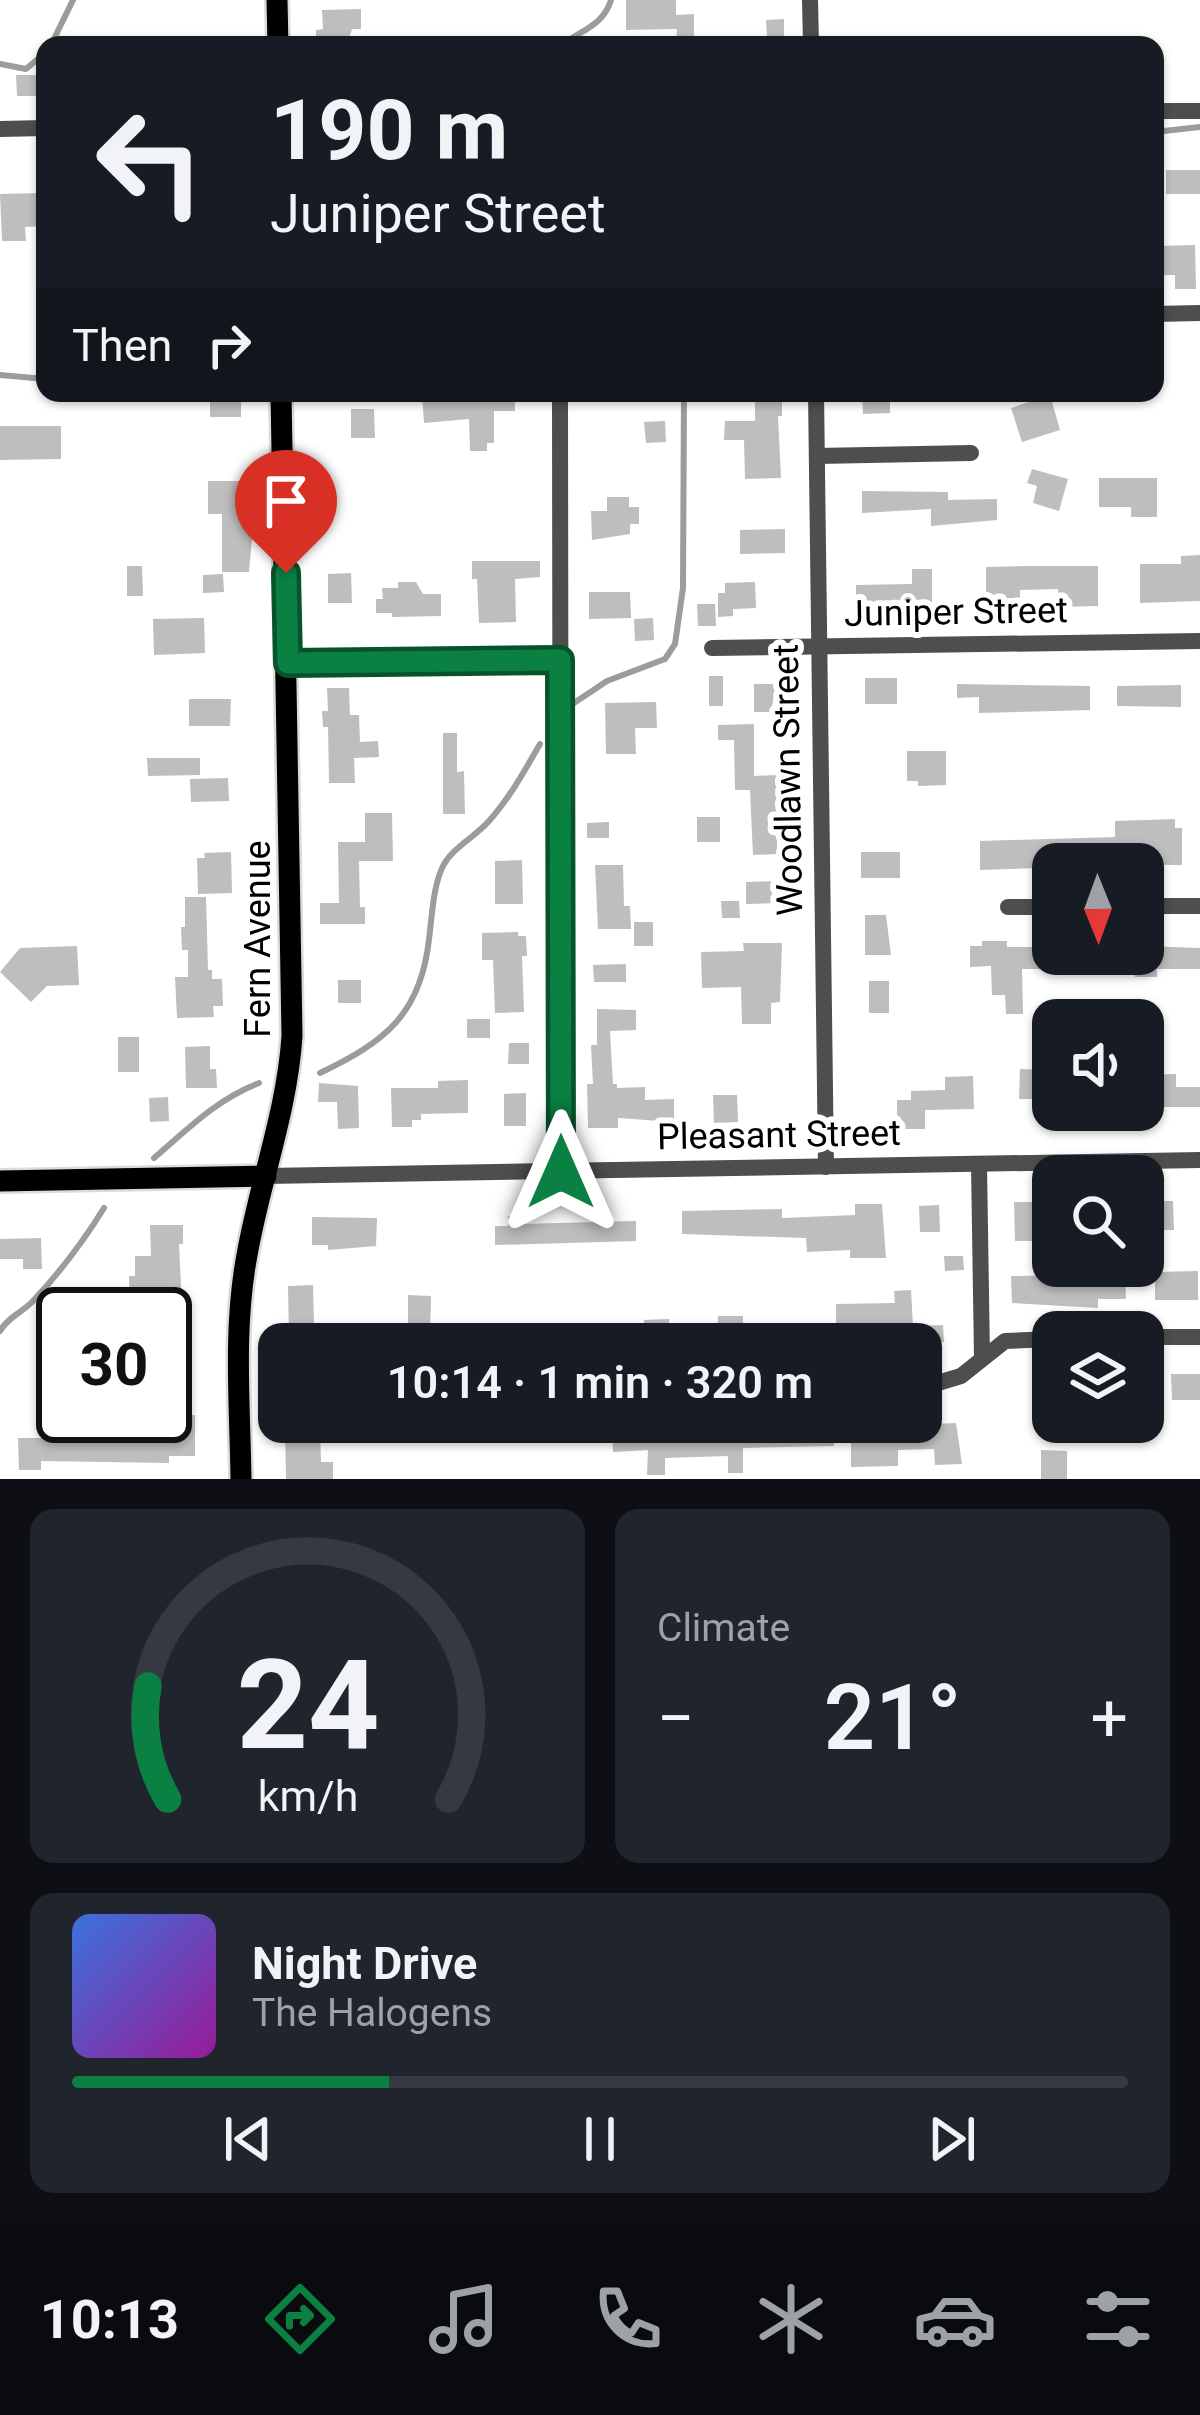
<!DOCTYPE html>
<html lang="en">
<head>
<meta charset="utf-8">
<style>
  body { margin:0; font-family:Roboto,sans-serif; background:#20242c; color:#f1f3f6; height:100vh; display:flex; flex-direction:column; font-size:45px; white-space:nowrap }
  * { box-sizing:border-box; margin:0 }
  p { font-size:39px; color:#9ea1a6 }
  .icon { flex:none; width:66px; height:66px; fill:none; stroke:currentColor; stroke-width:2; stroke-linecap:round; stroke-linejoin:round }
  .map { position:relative; height:1479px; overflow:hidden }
  .panel { display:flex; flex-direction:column; gap:30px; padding:30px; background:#0d0f14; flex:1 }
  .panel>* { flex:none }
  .banner { position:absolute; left:36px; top:36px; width:1128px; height:366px; border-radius:24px; box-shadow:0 3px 9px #0004; background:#171b24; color:#f1f3f6; overflow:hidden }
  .needle { width:78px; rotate:179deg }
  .controls { position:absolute; left:1032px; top:843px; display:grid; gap:24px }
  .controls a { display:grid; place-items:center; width:132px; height:132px; border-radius:24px; background:#171b24; box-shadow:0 3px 9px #0004; font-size:60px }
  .speed { position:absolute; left:36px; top:1287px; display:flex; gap:24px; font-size:60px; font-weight:700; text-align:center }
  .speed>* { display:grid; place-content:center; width:156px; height:156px; border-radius:50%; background:#171b24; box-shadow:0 3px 9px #0004; line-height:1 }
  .speed .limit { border:6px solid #111; border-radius:18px; background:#fff; color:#111 }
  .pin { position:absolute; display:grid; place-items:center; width:102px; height:102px; color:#fff; margin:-123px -51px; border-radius:50% 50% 50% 0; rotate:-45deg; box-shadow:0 0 12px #0007 }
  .pin .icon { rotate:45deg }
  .me { position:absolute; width:132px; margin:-66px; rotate:0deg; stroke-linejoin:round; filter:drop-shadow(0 0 9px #0008) }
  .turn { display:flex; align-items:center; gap:42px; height:252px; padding:0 36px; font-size:54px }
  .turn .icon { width:156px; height:156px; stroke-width:2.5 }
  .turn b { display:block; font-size:84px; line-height:102px }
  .then { display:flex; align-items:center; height:114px; padding:0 36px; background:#0003; gap:24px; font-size:45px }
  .big { font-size:90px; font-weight:600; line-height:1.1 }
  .panel .card { flex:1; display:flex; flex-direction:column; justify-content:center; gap:18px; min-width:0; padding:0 42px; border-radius:24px; background:#20242c }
  .panel .dial { align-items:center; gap:0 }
  .dial svg { height:312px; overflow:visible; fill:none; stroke:#363941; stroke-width:7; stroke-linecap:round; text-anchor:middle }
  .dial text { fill:#f1f3f6; stroke:none }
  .song { display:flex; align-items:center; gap:36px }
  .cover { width:144px; height:144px; border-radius:18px; background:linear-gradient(135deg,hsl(220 70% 55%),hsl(300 70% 35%)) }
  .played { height:12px; border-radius:6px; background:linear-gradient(90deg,#0b8043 30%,#363941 30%) }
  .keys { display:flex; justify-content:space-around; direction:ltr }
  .heat { display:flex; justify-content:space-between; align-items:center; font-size:66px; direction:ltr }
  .panel .tiles { flex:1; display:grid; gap:30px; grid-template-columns:1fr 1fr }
  .card:last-child { grid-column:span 2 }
  .trip { position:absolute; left:258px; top:1323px; width:684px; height:120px; border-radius:24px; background:#171b24; box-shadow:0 3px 9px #0004; font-weight:600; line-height:120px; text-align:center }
  .tabs { display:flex; height:192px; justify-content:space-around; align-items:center; background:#090b0e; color:#9ea1a6 }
  .tabs .icon { width:84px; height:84px }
  .tabs .current { color:#0b8043 }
  .tabs b { font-size:54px; color:#f1f3f6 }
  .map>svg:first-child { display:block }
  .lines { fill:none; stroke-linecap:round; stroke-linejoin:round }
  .stream { stroke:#9c9c9c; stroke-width:6 }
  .building { fill:#bebebe }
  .major-casing { stroke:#dbdbdb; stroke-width:26 }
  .minor { stroke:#4e4e4e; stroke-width:16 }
  .major { stroke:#000; stroke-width:21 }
  .route-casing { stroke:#07532c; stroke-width:30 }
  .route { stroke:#0b8043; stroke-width:21 }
  .labels { text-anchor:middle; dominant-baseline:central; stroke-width:12; stroke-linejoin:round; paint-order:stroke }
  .street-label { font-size:36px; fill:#000; stroke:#fff }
</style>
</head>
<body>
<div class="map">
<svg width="1200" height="1479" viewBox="0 0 1200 1479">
  <rect width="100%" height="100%" fill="#fff"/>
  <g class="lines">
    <!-- stream -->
    <g class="stream">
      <polyline points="51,45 73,0"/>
      <path d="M 562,45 C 581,30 603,26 611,0"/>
      <polyline points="0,64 26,69 45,53"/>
      <polyline points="1155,132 1200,127"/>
      <polyline points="0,375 45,379"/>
      <polyline points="574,703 607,681 665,659 675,644 683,588 684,393"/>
      <path d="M 320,1073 C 385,1042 421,1014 429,939 C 432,917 433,886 443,866 C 453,847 475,837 489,821 C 509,799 525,770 540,744"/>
      <path d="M 154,1158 C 188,1129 217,1099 259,1083"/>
      <path d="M 0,1331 C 9,1316 22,1313 34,1300 C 61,1271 83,1242 104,1208"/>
    </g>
  </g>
  <!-- building -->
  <g class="building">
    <polygon points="626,0 676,0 676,15 694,14 694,42 676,42 677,29 626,30"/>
    <polygon points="361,9 361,29 352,29 347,45 316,45 316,30 323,29 322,10"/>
    <polygon points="784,19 784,36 767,37 766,20"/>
    <polygon points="16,75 45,75 45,96 17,96"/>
    <rect x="1166" y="170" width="34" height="24"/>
    <polygon points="43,193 44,226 25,227 26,241 2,241 0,194"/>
    <polygon points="1195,245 1196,289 1175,289 1175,275 1155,275 1155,246"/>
    <rect x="210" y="393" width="31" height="24"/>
    <polygon points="515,393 515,411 494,411 494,443 487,443 487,451 470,451 469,419 424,423 422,394"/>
    <polygon points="862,393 890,393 890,413 863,414"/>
    <polygon points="1050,395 1060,430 1022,442 1011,408"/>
    <polygon points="782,396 782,416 778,416 781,478 745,479 744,440 724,440 725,421 755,421 755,397"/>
    <polygon points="351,409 374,409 375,438 351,438"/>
    <polygon points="665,421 666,442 646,443 644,422"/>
    <polygon points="0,426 61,426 61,459 0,460"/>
    <polygon points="1032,469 1068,479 1059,511 1033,503 1037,486 1027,483"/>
    <polygon points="1099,478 1157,478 1157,517 1131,517 1131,507 1099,507"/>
    <polygon points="208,481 243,481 243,529 253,529 249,572 222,572 222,514 208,514"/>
    <polygon points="862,491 948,492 948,500 997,499 997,520 931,526 931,509 862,513"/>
    <polygon points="607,497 629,497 629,507 639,507 639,524 630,524 630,534 592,540 591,511 607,511"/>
    <polygon points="785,529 785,553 740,554 740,530"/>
    <polygon points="1200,555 1200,601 1140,603 1140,564 1181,564 1181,556"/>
    <polygon points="472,561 540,561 540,577 515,579 516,622 479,623 477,579 472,579"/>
    <polygon points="127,566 142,566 143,596 127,596"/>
    <polygon points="1029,566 1098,566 1098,606 1058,607 1058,589 1020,590 1020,603 986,604 986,567"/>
    <polygon points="912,569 932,569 932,606 856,609 856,585 912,584"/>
    <polygon points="351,573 352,603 328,603 328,574"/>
    <polygon points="223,574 224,592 203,593 203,575"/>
    <polygon points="398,582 416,582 423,594 441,594 441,616 392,617 392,613 376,613 376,599 383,599 382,588 398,588"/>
    <polygon points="755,582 756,608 733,609 733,616 718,617 718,593 725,593 725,583"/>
    <polygon points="589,592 630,592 631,618 589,619"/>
    <polygon points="697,604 715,604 716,626 698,626"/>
    <polygon points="204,618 205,653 154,655 153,619"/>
    <polygon points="653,618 654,640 635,641 634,619"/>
    <rect x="709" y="676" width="14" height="30"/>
    <rect x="865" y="678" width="32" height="26"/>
    <polygon points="754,684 776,684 771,712 754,712"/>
    <polygon points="957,684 1090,686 1090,710 979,713 979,697 957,698"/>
    <polygon points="1181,685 1181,707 1117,706 1117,686"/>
    <polygon points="327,688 349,688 350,715 359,715 360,742 378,741 379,757 354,758 355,783 329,783 328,727 323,727 322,711 328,711"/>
    <polygon points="189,699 231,699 230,726 189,726"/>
    <polygon points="656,702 657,728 635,728 636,754 606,754 605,703"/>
    <polygon points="754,724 754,776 777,775 777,854 753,855 750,790 735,790 734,740 718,740 718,725"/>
    <polygon points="443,733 457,733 457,772 464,771 465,814 443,814"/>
    <polygon points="907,751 946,751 946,785 918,786 918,781 907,781"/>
    <polygon points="147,758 200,758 200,775 148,776"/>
    <polygon points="228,778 229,801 191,802 190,779"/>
    <polygon points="365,813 392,813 393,861 359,861 360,907 365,907 365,924 320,924 320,903 339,903 338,842 365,842"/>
    <rect x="697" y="817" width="23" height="25"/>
    <polygon points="1175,819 1175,828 1182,828 1182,865 1051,864 1051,874 1036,874 1036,868 980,870 980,841 1115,837 1115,821"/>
    <polygon points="609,822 609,838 587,838 587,823"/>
    <polygon points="231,852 232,893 198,894 197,858 205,858 204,853"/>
    <rect x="861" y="852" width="39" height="26"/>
    <polygon points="522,860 523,904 495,904 495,861"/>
    <polygon points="595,865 623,865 624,906 630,906 631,929 598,929"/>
    <polygon points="783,881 783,903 746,904 746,882"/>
    <polygon points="185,897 206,897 208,970 212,970 212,979 222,979 223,1006 213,1006 214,1017 177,1018 175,977 188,977 188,950 182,950 181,927 185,927"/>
    <polygon points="721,901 739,901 740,918 722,918"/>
    <polygon points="865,915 886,915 891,955 865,955"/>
    <rect x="634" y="922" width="19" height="24"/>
    <polygon points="518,932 518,936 526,936 527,956 522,956 524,1012 495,1013 493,960 482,960 482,933"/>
    <polygon points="982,941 1007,941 1007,947 1053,947 1053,954 1064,954 1064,969 1022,969 1023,1014 1006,1014 1005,995 992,995 991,966 970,967 970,946 982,946"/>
    <polygon points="743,943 782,943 780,1002 771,1003 771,1024 742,1024 741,987 702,988 701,952 744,951"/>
    <polygon points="77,946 79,985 47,986 31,1002 0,972 20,948"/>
    <polygon points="1143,946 1200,948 1200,969 1157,969 1157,977 1135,977 1135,954 1143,954"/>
    <polygon points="626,964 626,982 594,982 593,965"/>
    <rect x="338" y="980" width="23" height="23"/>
    <rect x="869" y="981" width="20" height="32"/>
    <polygon points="597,1009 636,1010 636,1030 610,1031 613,1084 617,1084 617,1088 645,1087 645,1100 674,1099 674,1122 618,1118 618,1128 588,1128 587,1084 593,1084 591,1045 597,1045"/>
    <rect x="467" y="1019" width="23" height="19"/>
    <rect x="118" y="1037" width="21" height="35"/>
    <polygon points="509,1043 529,1043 529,1064 508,1064"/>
    <polygon points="210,1046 210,1069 216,1069 217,1088 186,1088 185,1047"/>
    <polygon points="1020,1069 1049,1070 1048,1099 1019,1099"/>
    <polygon points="1176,1074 1176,1087 1200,1087 1200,1107 1163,1107 1163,1102 1148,1102 1148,1075"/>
    <polygon points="973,1076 974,1109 925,1110 925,1129 897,1129 897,1100 911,1100 911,1091 945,1090 945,1077"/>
    <polygon points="468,1080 468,1113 421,1114 421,1120 412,1120 412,1127 392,1127 391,1088 438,1088 438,1081"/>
    <polygon points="319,1083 358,1086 359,1128 338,1129 337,1102 318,1102"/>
    <polygon points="526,1093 526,1126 504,1126 504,1094"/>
    <polygon points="713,1095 737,1095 738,1122 714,1123"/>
    <polygon points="168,1097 169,1121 150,1122 149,1098"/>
    <polygon points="1143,1201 1173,1201 1174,1230 1153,1230 1153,1218 1143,1218"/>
    <polygon points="1014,1202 1038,1202 1039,1213 1046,1213 1047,1241 1015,1241"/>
    <polygon points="855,1204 882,1204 886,1258 850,1258 850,1250 807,1252 806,1238 682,1234 682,1211 782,1209 782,1218 855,1215"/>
    <polygon points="939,1205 940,1232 920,1232 919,1206"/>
    <polygon points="508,1216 521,1216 521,1224 636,1221 636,1241 495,1245 495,1226 508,1226"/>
    <polygon points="312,1217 377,1218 376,1246 328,1250 328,1245 312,1245"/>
    <polygon points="150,1225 183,1225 183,1244 179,1244 182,1307 190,1307 191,1337 165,1337 165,1314 130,1314 129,1276 135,1276 135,1256 151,1256"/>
    <polygon points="41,1238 42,1269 23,1269 23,1259 0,1259 0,1239"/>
    <polygon points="944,1256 963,1256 964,1270 945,1271"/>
    <polygon points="1105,1267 1105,1272 1125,1272 1126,1299 1098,1299 1098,1308 1012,1303 1011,1276 1074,1275 1074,1268"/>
    <polygon points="1198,1271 1198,1300 1155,1300 1155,1272"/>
    <polygon points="313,1285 314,1325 322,1325 322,1344 289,1344 288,1286"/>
    <polygon points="911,1290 913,1326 943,1325 944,1342 882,1344 882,1340 849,1340 849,1344 825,1344 824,1330 836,1330 836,1304 895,1303 894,1291"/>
    <polygon points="408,1295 431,1296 430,1340 408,1340"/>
    <polygon points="718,1316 743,1316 743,1336 717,1336"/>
    <polygon points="669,1319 670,1344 645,1344 644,1320"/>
    <rect x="759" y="1331" width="24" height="13"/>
    <polygon points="1171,1374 1200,1374 1200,1400 1172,1400"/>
    <polygon points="175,1415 195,1415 195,1456 169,1456 169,1463 41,1461 41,1470 19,1470 18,1438 48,1438 48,1428 78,1427 78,1437 113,1437 113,1427 175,1426"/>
    <polygon points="727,1422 834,1426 834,1446 743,1448 743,1473 728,1473 728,1456 665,1458 665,1475 647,1475 648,1450 613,1452 612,1431"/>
    <polygon points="956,1423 962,1464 935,1465 934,1449 898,1450 898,1466 851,1467 851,1440 886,1439 885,1426"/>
    <polygon points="285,1428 312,1428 312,1433 320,1433 321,1462 333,1462 333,1479 286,1479"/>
    <polygon points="1041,1450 1067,1451 1067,1479 1041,1479"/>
  </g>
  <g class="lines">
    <defs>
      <g id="major">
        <polyline points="277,0 278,45"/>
        <polyline points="0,1181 266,1176"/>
        <path d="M 241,1479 C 240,1405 233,1329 247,1255 C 260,1181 287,1112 292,1036 L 281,393"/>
      </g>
    </defs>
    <!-- major casing -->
    <use href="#major" class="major-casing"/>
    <!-- minor -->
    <g class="minor">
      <polyline points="810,0 811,45"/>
      <polyline points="1155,111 1200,111"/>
      <polyline points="0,129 45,128"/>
      <polyline points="1155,314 1200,313"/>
      <polyline points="560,393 561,1172"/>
      <polyline points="816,393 826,1167"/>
      <polyline points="817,456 971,453"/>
      <polyline points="712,648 1200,641"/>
      <polyline points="288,663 560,660"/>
      <polyline points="1143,906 1200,906"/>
      <polyline points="1008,907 1053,907"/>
      <polyline points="979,1164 982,1358"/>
      <polyline points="266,1176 1200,1160"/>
      <polyline points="1143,1337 1200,1337"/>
      <polyline points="921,1388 961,1376 1005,1341 1053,1339"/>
    </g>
    <!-- major -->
    <use href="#major" class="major"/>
  </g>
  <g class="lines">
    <defs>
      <polyline id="route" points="286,573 288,663 560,660 561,1172"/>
    </defs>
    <!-- route casing -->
    <use href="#route" class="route-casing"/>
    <!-- route -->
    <use href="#route" class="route"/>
  </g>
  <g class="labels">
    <!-- street labels -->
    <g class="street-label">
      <text transform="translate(956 612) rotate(-1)">Juniper Street</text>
      <text transform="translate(788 780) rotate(-91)">Woodlawn Street</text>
      <text transform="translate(258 939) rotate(-90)">Fern Avenue</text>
      <text transform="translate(779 1135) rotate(-1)">Pleasant Street</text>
    </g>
  </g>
</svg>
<div class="controls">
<a><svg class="needle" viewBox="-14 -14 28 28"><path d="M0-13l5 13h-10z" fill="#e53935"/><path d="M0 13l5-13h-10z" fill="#9ea1a6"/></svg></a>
<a><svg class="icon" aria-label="sound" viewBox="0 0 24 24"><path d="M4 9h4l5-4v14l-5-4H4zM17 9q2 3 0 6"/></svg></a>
<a><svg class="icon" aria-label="search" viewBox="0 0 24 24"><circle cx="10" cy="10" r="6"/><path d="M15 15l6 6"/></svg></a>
<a><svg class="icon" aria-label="layers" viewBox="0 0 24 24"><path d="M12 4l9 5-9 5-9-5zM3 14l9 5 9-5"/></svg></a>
</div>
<div class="speed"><div class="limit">30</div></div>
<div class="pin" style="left:286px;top:573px;background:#d93025"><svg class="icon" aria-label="arrive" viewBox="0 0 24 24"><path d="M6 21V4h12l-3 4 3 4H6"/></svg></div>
<svg class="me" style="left:561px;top:1172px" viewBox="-20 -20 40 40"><path d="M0-17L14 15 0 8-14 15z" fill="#0b8043" stroke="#fff" stroke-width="4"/></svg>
<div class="trip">10:14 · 1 min · 320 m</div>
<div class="banner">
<div class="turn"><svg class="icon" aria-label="left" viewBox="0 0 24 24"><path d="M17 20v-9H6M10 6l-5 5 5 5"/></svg><div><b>190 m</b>Juniper Street</div></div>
<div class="then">Then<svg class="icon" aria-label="right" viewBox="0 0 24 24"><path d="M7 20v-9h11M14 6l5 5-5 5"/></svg></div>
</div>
</div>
<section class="panel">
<div class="tiles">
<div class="card dial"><svg viewBox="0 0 100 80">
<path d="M14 69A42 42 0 1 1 86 69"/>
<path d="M14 69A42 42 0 0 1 9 40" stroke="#0b8043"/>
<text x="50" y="56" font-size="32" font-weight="700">24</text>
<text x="50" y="72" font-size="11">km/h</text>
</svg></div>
<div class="card"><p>Climate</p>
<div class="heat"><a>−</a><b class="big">21°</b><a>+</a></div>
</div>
<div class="card">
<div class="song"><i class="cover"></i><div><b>Night Drive</b><p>The Halogens</p></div></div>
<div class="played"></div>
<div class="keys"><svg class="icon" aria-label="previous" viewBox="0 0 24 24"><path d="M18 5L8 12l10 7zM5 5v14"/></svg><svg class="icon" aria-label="pause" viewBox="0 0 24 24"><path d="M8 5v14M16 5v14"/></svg><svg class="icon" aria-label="next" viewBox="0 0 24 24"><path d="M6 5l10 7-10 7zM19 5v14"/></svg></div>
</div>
</div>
</section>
<nav class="tabs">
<b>10:13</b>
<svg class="icon current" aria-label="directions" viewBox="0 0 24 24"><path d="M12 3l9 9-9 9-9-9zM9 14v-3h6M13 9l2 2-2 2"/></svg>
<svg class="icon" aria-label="music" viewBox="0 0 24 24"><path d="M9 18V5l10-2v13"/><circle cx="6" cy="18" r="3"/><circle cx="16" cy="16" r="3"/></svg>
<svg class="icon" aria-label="phone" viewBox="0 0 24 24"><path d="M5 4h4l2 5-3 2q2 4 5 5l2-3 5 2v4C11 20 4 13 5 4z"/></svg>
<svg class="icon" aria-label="climate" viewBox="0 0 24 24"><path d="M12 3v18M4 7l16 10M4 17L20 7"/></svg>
<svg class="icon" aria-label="car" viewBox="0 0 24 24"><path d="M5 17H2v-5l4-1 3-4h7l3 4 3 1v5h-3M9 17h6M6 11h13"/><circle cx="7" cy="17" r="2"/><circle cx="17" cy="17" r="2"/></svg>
<svg class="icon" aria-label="filters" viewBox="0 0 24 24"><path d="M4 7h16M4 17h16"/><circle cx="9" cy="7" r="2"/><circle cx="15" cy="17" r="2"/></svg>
</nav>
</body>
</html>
